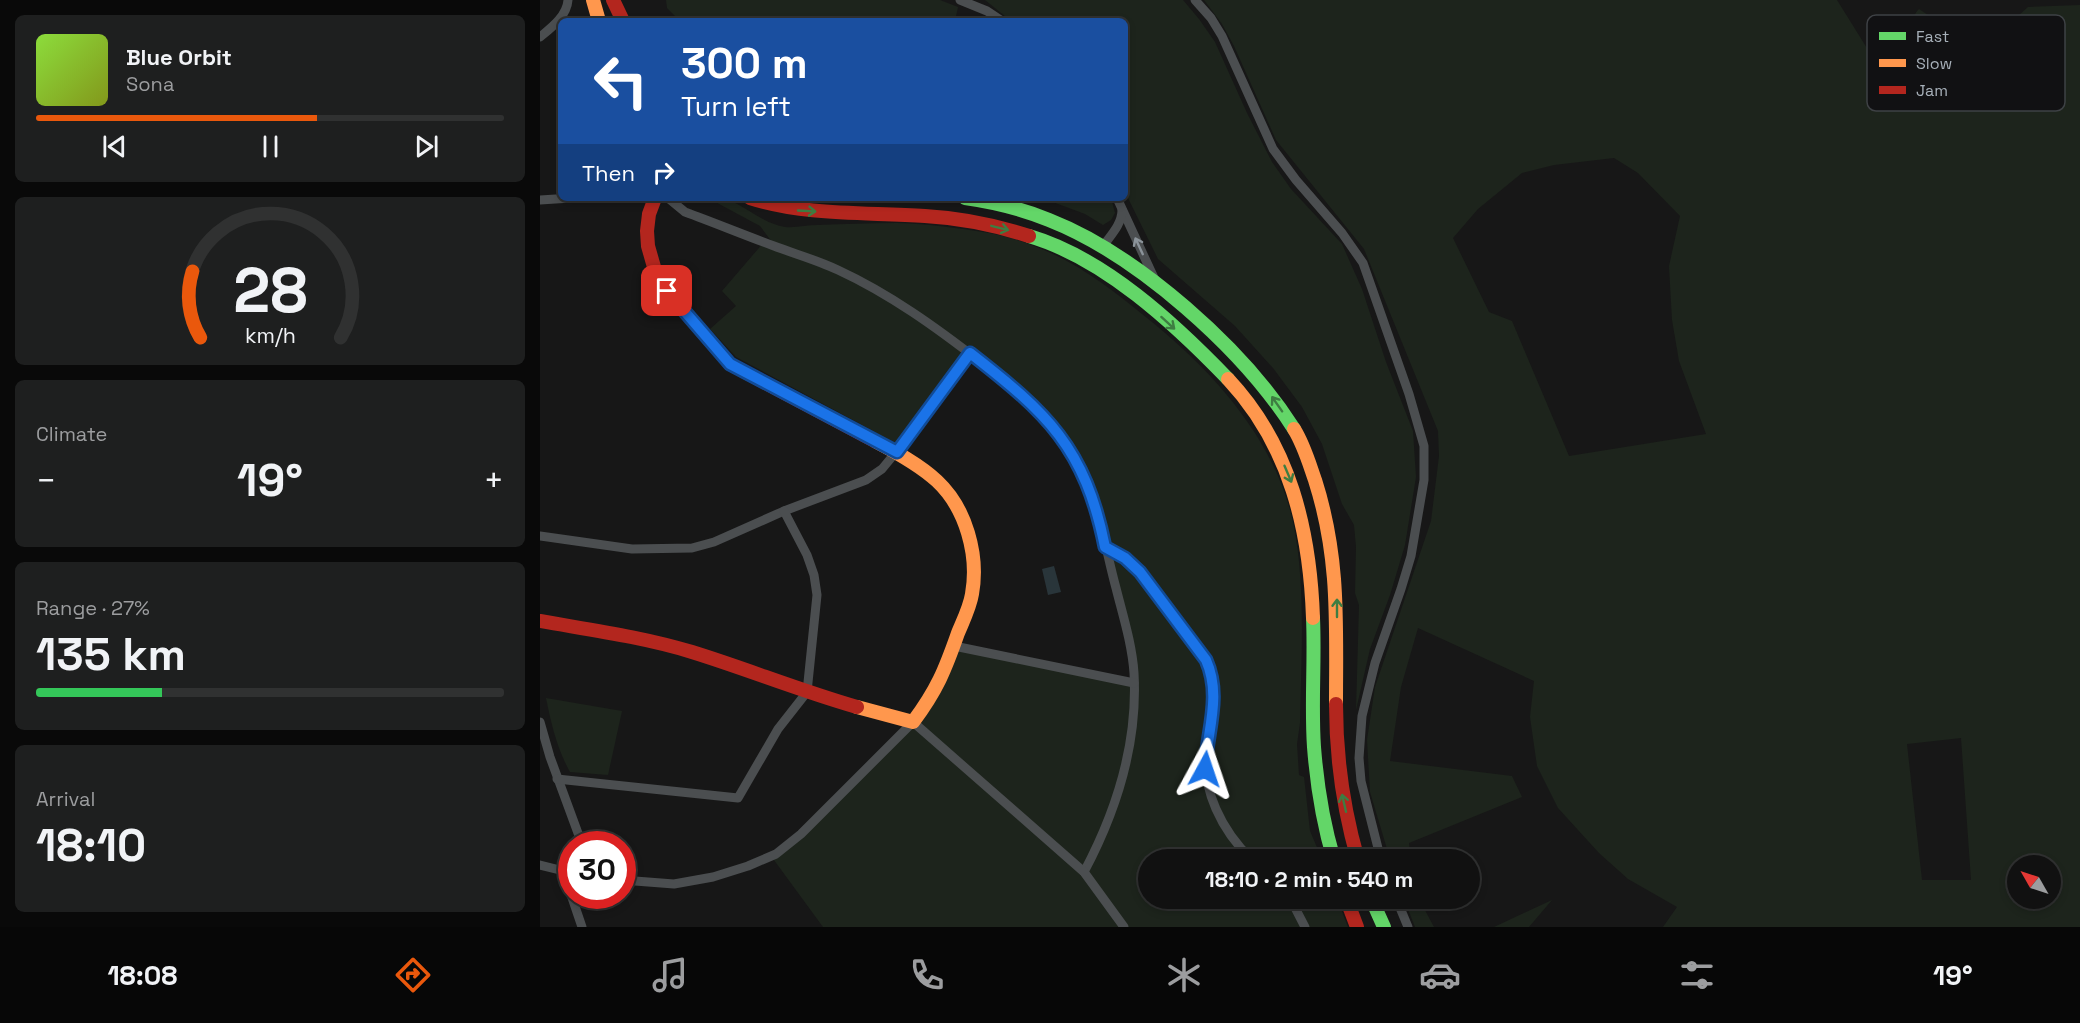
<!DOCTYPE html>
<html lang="en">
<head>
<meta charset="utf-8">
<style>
  body { margin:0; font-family:"Space Grotesk",sans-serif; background:#1e1f1f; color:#f1f3f6; height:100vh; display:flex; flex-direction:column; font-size:22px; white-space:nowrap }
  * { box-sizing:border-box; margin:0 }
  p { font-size:20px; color:#9c9d9f }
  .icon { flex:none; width:33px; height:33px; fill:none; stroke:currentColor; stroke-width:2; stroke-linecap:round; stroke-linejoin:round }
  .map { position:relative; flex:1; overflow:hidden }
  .details { display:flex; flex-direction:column; gap:15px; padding:15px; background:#090909; width:540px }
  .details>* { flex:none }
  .guide { position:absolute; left:18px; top:18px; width:570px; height:183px; border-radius:9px; box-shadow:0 3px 9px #0003,0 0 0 2px #303131; background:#1a4fa0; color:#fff; overflow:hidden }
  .needle { width:39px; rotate:309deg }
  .controls { position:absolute; left:1467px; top:855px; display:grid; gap:12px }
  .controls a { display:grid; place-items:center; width:54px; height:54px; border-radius:50%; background:#111; box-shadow:0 3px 9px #0003,0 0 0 2px #303131; font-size:30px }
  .speed { position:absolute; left:18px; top:831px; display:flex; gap:12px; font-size:30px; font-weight:700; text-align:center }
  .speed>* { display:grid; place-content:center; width:78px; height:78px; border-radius:50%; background:#111; box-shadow:0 3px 9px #0003,0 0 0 2px #303131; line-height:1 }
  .speed .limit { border:9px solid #d22; background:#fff; color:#111 }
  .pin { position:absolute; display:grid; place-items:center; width:51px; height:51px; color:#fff; margin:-26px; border-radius:12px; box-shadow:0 3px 9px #0006 }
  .me { position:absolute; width:66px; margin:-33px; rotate:5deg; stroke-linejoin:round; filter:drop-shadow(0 0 4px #0008) }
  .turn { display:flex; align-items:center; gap:21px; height:126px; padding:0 24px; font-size:27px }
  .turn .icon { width:78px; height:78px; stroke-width:2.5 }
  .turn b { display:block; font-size:42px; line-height:51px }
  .then { display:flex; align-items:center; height:57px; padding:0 24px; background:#0003; gap:12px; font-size:22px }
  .big { font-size:45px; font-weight:600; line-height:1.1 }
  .details .card { flex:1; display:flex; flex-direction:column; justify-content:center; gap:9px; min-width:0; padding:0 21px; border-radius:9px; background:#1e1f1f }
  .details .dial { align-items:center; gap:0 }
  .dial svg { height:156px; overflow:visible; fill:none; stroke:#303131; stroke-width:7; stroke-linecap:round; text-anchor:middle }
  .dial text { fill:#f1f3f6; stroke:none }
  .song { display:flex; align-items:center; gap:18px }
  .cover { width:72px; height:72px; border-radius:9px; background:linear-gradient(135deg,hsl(90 70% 55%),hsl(70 70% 35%)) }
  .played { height:6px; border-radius:3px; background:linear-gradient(90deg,#ea580c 60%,#303131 60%) }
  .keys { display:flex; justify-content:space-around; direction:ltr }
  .heat { display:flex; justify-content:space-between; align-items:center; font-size:33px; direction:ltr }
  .charge { height:9px; border-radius:4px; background:linear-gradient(90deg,#34c759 27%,#303131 0) }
  .trip { position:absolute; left:598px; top:849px; width:342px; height:60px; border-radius:30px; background:#111; box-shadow:0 3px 9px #0003,0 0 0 2px #303131; font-weight:600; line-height:60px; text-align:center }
  .tabs { display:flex; height:96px; justify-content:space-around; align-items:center; background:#070707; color:#9c9d9f }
  .tabs .icon { width:42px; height:42px }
  .tabs .active { color:#ea580c }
  .tabs b { font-size:27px; color:#f1f3f6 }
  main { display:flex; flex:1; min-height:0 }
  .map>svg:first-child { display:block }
  .green { fill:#1d241c; fill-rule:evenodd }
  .water { fill:#29353a }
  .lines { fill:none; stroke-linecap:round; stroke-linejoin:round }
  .street { stroke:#4b4e50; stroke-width:9 }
  .fast { stroke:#63d668; stroke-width:14 }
  .slow { stroke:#ff974d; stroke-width:14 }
  .jam { stroke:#b3261e; stroke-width:14 }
  .oneway { stroke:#3e7d42 }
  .oneway2 { stroke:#8b939a }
  .route-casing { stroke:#114b97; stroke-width:15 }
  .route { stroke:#1a73e8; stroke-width:10 }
  .key { fill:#111113; stroke:#3e4145; stroke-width:1.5 }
  .key-label { font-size:16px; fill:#a7b0b9 }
</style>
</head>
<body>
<main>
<section class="details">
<div class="card">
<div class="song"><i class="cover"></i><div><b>Blue Orbit</b><p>Sona</p></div></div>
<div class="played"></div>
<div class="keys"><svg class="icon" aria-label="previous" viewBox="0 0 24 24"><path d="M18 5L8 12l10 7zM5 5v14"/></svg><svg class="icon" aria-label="pause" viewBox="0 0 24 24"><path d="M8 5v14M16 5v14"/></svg><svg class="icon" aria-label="next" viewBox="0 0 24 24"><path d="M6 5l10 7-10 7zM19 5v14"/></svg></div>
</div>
<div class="card dial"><svg viewBox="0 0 100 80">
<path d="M14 69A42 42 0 1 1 86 69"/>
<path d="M14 69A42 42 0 0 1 10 35" stroke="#ea580c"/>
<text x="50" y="56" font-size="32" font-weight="700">28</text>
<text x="50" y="72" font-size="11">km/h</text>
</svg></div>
<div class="card"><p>Climate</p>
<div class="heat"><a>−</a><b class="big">19°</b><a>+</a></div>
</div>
<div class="card"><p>Range · 27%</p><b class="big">135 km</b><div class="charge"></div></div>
<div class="card"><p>Arrival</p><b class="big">18:10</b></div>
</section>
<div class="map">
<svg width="1540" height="927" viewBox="0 0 1540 927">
  <rect width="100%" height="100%" fill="#171717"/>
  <!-- green -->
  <g class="green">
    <polygon points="126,0 400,0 418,7 415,21 140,21 127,8"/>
    <polygon points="445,0 643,0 659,19 675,42 707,113 732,162 751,189 802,244 822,289 846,362 873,431 876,477 865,545 850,595 830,649 816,710 819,605 815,593 816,547 814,525 802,504 782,444 762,407 733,368 695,326 618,259 585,192 585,21 471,21"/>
    <path d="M 664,0 L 1297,0 L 1330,53 C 1344,48 1359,43 1367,30 C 1372,23 1373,15 1379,9 L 1415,33 L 1423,45 L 1435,55 L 1442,50 L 1460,21 L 1478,16 L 1488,7 L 1540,5 L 1540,927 L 1123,927 L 1137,907 L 1088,879 L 1059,853 L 1018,808 L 997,766 L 990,717 L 994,681 L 878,628 L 861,687 L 850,761 L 972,776 L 982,797 L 869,843 L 871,859 L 850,859 L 830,792 L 827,740 L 835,687 L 891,521 L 899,456 L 898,431 L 824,249 L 736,140 L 694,46 L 682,24 ZM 1074,158 L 1098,173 L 1140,216 L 1129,266 L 1132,320 L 1139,361 L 1166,434 L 1029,456 L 972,321 L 949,312 L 913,238 L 938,209 L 982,173 L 1014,165 ZM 1421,738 L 1431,880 L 1382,880 L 1367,744 ZM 1478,866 L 1510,866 L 1510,898 L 1478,898 Z"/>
    <path d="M 168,198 C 174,198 181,197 186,199 C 206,206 224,224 245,227 C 256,228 267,225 278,225 C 304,224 331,223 357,223 C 388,224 419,228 449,233 C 515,246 557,277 607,318 C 674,372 737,441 754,527 C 766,588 761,661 760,723 L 757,744 L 759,775 L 764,777 L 770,831 L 782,859 L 609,860 L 609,898 L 797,899 L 808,927 L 283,927 L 231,856 L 236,854 L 373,722 L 414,646 L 593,683 L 594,671 L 549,488 L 509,422 L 430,353 L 361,446 L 196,357 L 170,329 L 196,306 L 182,291 L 224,242 L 235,246 L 220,226 Z"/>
    <polygon points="502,198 571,198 575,213 571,220 563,225 545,214"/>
    <path d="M 6,698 L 82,711 L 68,775 L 30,772 C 17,749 11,723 6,698 Z"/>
    <polygon points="864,899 879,899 894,927 875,927"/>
    <polygon points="1012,900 989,927 954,927"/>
  </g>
  <!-- water -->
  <polygon class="water" points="514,566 521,592 508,595 502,569"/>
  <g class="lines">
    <!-- street -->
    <g class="street">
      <polyline points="420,0 447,11 462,21"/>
      <polyline points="655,0 671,18 682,36 733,149 756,180 802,233 823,263 869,394 884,446 884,480 871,556 861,589 835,663 822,716 819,758 821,781 841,860"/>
      <path d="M 0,37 C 11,28 27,16 28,0"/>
      <path d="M 128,198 L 145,212 C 175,223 204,235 234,246 C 255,254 277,260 298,270 C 350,294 397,328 442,363 C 477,389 511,417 534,455 C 558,496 564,544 576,588 C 583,616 592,644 594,673 C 598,743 577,810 544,872"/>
      <polyline points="577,198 615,280"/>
      <polyline points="0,200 31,198"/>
      <path d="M 563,246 C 571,235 582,224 582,210"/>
      <polyline points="0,536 92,549 152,548 174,542 244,511 326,480 342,469 356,452 430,353"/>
      <path d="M 565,547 L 584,558 L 600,571 L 666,660 C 680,692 670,714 666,747 C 661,790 682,831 712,860"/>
      <polyline points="414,646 594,683"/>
      <polyline points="0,722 10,757 42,844"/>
      <polyline points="17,779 198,798 238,729 267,692 277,595 274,575 267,555 244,511"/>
      <polyline points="0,865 32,873"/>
      <polyline points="23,871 42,927"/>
      <polyline points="82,880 134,884 173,877 208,866 236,854 261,834 373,722 544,872 584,927"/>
      <polyline points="750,898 765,927"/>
      <polyline points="856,898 868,927"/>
    </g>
    <!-- fast -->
    <g class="fast">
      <path d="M 425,198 C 454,202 482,209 509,220 C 598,255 703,349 754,429"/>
      <path d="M 489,236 C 564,258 634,323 688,379"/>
      <path d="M 773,618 C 775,661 771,704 774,747 C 777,786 783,823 794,860"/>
      <polyline points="831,898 844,927"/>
    </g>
    <!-- slow -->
    <g class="slow">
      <polyline points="53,0 59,21"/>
      <path d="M 688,379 C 750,445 770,530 773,618"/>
      <path d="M 754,429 C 764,445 769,463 775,480 C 800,558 796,625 796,704"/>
      <path d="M 317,707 L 373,722 C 397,690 405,670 418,633 C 423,621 430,607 432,594 C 439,555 426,508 397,481 C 380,465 356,452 335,441"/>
    </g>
    <!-- jam -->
    <g class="jam">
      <polyline points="73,0 83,21"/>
      <polyline points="115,198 109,214 107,231 108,246 116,274 127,291 190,364 335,441"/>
      <path d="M 210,198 C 266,216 326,212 385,216 C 420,218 455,225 489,236"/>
      <path d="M 0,621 C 51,630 103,637 152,652 C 207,669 261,691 317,707"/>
      <path d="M 796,704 C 796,758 803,808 818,860"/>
      <polyline points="806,898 817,927"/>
    </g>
  </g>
  <!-- one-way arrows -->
  <defs><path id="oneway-shaft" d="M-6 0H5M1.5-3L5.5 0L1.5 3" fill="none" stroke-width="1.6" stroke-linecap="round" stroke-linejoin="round" transform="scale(1.5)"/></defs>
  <g class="oneway">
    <use href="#oneway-shaft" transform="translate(267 211) rotate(3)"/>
    <use href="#oneway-shaft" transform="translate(460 228) rotate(14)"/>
    <use href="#oneway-shaft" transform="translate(628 323) rotate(42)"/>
    <use href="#oneway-shaft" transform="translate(737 404) rotate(-125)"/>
    <use href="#oneway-shaft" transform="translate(748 474) rotate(67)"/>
    <use href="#oneway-shaft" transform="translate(797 608) rotate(-90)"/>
    <use href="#oneway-shaft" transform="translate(804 803) rotate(-103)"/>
  </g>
  <use class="oneway2" href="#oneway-shaft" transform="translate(599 246) rotate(-115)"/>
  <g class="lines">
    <defs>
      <path id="route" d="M 127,291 L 190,364 L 357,452 L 430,353 C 507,413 545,447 565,547 L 585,558 L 600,572 L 666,660 C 682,696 667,731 665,769"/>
    </defs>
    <!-- route casing -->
    <use href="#route" class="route-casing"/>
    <!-- route -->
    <use href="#route" class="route"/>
  </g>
  <!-- legend -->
  <rect x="1327" y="15" width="198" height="96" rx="9" class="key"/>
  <rect x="1339" y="32" width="27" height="8" fill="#63d668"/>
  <rect x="1339" y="59" width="27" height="8" fill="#ff974d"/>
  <rect x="1339" y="86" width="27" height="8" fill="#b3261e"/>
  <g class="key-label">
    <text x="1376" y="42">Fast</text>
    <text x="1376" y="69">Slow</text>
    <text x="1376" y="96">Jam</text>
  </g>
</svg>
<div class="controls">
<a><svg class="needle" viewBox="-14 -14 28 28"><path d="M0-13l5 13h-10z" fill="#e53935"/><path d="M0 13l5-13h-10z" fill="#9c9d9f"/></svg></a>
</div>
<div class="speed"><div class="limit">30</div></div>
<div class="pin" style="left:127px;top:291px;background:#d93025"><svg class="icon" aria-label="arrive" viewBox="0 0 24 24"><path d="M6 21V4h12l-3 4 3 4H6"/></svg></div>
<svg class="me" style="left:665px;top:769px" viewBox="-20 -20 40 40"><path d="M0-17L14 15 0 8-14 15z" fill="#1a73e8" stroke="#fff" stroke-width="4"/></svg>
<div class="trip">18:10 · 2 min · 540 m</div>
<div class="guide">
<div class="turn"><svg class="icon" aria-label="left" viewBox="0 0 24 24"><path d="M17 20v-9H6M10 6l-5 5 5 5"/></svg><div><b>300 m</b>Turn left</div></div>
<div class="then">Then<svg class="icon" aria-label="right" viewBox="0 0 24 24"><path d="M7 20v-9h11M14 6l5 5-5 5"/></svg></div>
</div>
</div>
</main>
<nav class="tabs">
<b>18:08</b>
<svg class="icon active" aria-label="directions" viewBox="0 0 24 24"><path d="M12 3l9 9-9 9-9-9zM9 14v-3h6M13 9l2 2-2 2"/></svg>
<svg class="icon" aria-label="music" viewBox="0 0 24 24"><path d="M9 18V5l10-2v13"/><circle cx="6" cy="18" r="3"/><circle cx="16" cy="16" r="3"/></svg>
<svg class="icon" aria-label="phone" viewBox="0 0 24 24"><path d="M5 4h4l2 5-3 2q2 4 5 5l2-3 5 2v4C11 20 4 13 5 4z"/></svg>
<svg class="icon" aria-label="climate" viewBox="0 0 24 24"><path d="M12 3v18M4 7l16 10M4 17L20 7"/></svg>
<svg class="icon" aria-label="car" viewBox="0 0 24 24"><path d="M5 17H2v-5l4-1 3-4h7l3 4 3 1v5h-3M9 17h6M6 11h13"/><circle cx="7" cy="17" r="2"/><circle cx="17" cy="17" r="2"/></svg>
<svg class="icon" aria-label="filters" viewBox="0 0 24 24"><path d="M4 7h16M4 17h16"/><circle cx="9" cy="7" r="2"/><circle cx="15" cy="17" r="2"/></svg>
<b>19°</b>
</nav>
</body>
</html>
